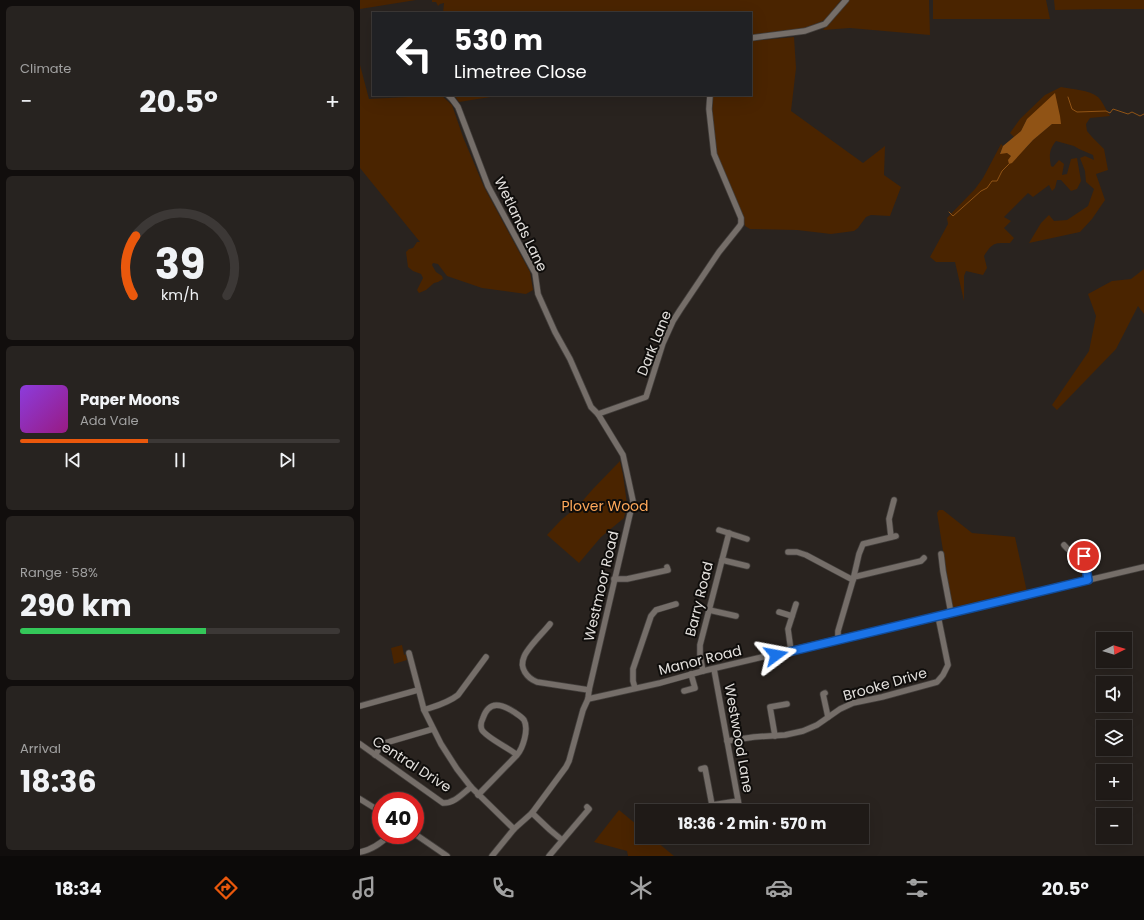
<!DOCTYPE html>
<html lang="en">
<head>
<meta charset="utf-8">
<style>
  body { margin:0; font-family:Poppins,sans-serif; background:#272320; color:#f1f3f6; height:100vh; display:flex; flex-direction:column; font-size:15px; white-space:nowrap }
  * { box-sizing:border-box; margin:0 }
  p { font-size:13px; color:#a1a1a1 }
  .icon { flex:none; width:22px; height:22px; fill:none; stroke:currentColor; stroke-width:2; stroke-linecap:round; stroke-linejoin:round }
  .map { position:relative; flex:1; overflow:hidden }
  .sheet { display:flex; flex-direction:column; gap:6px; padding:6px; background:#110e0d; width:360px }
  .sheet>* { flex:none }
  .top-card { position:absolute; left:12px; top:12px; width:380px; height:84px; border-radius:0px; box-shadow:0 4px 16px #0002,0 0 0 1px #3c3836; background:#202124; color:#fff; overflow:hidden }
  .needle { width:26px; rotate:85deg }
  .controls { position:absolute; left:736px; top:632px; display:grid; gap:8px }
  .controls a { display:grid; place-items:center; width:36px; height:36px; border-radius:0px; background:#1f1a17; box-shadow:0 4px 16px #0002,0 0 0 1px #3c3836; font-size:20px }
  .speed { position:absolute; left:12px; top:792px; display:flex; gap:8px; font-size:20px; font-weight:700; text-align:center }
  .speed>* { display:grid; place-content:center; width:52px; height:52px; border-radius:50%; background:#1f1a17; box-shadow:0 4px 16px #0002,0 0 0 1px #3c3836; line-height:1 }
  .speed .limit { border:6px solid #d22; background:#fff; color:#111 }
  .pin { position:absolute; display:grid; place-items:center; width:34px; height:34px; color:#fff; margin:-17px; border:2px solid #fff; border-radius:50%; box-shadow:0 1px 4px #0007 }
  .me { position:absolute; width:44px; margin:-22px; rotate:77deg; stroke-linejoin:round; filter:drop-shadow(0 0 3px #0008) }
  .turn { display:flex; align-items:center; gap:14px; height:84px; padding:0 16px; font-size:18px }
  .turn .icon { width:52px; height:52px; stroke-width:2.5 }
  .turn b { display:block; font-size:28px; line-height:34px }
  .big { font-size:30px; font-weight:700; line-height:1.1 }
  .sheet .widget { flex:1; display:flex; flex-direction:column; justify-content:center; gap:6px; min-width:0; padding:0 14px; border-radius:6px; background:#272320 }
  .sheet .dial { align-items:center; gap:0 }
  .dial svg { height:104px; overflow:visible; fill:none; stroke:#3c3836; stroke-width:7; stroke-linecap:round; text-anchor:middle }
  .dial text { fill:#f1f3f6; stroke:none }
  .song { display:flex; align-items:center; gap:12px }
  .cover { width:48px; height:48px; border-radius:6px; background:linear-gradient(135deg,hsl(270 70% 55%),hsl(310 70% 35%)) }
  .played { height:4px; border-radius:2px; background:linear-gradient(90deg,#ea580c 40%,#3c3836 40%) }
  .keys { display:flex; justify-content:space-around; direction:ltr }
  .heat { display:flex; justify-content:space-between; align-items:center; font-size:22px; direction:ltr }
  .charge { height:6px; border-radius:3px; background:linear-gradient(90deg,#34c759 58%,#3c3836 0) }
  .trip { position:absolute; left:275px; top:804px; width:234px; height:40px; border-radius:0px; background:#1f1a17; box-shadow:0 4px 16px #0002,0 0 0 1px #3c3836; font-weight:700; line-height:40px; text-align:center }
  .tabs { display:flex; height:64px; justify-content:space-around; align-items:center; background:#0c0a09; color:#a1a1a1 }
  .tabs .icon { width:28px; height:28px }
  .tabs .selected { color:#ea580c }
  .tabs b { font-size:18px; color:#f1f3f6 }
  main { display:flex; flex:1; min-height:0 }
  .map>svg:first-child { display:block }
  .green { fill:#4a2400 }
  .water { fill:#905315 }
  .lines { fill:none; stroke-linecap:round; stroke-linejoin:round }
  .stream { stroke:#905315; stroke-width:1 }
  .minor-casing { stroke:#433f3c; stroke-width:7 }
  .minor { stroke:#756e69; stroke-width:5.5 }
  .route-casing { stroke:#114b97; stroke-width:10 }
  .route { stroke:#1a73e8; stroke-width:7 }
  .labels { text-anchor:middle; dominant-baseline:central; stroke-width:4; stroke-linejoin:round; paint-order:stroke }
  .street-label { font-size:14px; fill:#e3e0dd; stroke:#0f0d0b }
  .park-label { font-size:14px; fill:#fea85a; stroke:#0f0d0b }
</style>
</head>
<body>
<main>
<section class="sheet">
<div class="widget"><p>Climate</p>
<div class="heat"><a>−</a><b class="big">20.5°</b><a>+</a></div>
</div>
<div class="widget dial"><svg viewBox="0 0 100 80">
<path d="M14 69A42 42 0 1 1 86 69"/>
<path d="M14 69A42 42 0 0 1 16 23" stroke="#ea580c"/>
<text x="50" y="56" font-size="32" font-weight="700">39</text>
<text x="50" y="72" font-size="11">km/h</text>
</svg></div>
<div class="widget">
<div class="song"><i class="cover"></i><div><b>Paper Moons</b><p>Ada Vale</p></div></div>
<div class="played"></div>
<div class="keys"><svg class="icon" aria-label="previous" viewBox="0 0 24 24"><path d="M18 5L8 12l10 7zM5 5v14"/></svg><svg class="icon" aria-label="pause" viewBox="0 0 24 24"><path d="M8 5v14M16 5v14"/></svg><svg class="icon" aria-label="next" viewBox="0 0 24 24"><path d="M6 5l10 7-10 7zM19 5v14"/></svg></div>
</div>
<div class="widget"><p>Range · 58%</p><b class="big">290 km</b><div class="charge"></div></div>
<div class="widget"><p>Arrival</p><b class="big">18:36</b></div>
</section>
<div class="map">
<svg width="784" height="856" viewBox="0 0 784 856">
  <rect width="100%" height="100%" fill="#29231f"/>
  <!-- green -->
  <g class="green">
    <polygon points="0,0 56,0 0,9"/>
    <polygon points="72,0 481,0 465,20 445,28 391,35 391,13 83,13 84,3 80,4 78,6 76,2 72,2"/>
    <polygon points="489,0 569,0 570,35 490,28 463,30"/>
    <polygon points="573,0 686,0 690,19 573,19"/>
    <polygon points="694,0 784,0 784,9 743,9 695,10"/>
    <polygon points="434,37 436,68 431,111 503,163 525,146 524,175 541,187 530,216 511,215 506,217 498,228 494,231 471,234 437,230 390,229 385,226 381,210 373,195 357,154 352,110 353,95 391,95 391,41"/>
    <polygon points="0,65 9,99 48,97 50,95 81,95 92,105 103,137 124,187 170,272 173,290 166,294 122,288 87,276 78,264 73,263 72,265 76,272 82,276 83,279 78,282 74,283 66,290 59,293 57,290 63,278 61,274 53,271 48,267 46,252 49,249 53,248 57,242 60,242 0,168"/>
    <path d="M 701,87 C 711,89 730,90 738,97 C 743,102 746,110 750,116 L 730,118 L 726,124 L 727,131 L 732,137 L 744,149 L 748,170 L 736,174 L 745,200 L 732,219 L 720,232 L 669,243 L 681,223 L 689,215 L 694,221 L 707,220 L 728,206 L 734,189 L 726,182 L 725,171 L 720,158 L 725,156 L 734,160 L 733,155 L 719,149 L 714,146 L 696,141 C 689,150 689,155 691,166 L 693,167 L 699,160 L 704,164 L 702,175 L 707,174 L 711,159 L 717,158 L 721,181 L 717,189 L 711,191 L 701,180 L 697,180 L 695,188 L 692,191 L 689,185 L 673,197 L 668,193 L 644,217 L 651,221 L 644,228 L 654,238 L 650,243 C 634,243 633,242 624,256 L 627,268 L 623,275 L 606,271 L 604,276 L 604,301 L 595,262 L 576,262 L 570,257 L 588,224 L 587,218 L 615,189 L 623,178 L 641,144 L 643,146 L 640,153 L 647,153 L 651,156 L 666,148 L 673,140 L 692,124 L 667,119 L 661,131 L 654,137 L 650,133 L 660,119 L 685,95 Z"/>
    <polygon points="94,95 143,95 99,102"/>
    <polygon points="784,269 784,314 778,306 756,349 697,410 692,405 729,351 736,316 728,294 752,281 771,279"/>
    <polygon points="260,461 263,475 267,504 264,518 241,537 219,563 187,535 201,520 219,505 232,490"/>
    <polygon points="579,510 583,510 612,533 655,537 667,592 594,609 592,607 577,513"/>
    <polygon points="42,645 44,655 46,654 47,660 34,664 31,648"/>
    <polygon points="259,810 282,829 282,837 291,837 314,856 268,856 267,851 234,842"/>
  </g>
  <!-- water -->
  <polygon class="water" points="695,93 700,116 701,124 692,124 673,140 652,163 649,164 648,160 651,156 647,153 640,154 643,146 661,131 667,119"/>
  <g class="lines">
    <!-- stream -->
    <g class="stream">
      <polyline points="708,97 712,109 717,112 746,111 750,113 753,109 768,114 772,112 780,116 784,114"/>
      <polyline points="589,212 593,216 621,191 627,188 632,181 637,181 642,171 649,164"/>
    </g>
    <defs>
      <g id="minor">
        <polyline points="391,38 445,31 465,24 486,0"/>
        <polyline points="88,95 92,99 98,107 128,186 175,273 178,294 195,332 210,359 231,407 238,414 263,455 273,501 229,690 228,699 223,710 209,761 206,767 172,813 154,829 132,856"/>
        <polyline points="238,414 286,397 303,343 313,321 320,310 359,252 379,227 381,224 381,218 354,154 349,109 350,95"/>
        <polyline points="359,530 387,539"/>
        <polyline points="531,537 529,519 534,500"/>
        <path d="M 704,545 C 712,555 713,548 722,552 L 724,556 L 728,580"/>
        <polyline points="428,552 437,552 446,555 493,580"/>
        <polyline points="581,554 583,571 591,613"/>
        <polyline points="362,560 387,566"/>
        <polyline points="494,577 561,561 564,558"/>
        <polyline points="254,579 267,579 308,570 307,567"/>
        <polyline points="349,610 376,616"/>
        <polyline points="419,612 432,616"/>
        <path d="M 190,624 C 184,632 167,648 164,657 C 159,668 167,678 177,682 L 229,690"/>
        <polyline points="478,639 478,631 493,580 499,554 503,544 536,536"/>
        <polyline points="431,651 428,629 436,604"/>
        <polyline points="49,653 64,710 81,744 97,769 111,787 154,829"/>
        <polyline points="354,669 380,811"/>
        <polyline points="343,671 340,656 340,645 369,533"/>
        <polyline points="275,688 273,681 273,669 291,616 296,610 316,604"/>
        <polyline points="324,691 335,688 331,674"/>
        <polyline points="465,693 463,694 468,717"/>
        <polyline points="228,699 300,683 343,671 784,567"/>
        <polyline points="0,706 58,690"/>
        <path d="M 64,710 C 76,706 88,703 98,695 L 126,657"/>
        <polyline points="415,736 410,707 427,704"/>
        <polyline points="367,741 394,737 425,735 443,731 457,725 480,709 493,703 522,697 577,682 583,675 588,665 578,616"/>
        <path d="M 0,744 L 83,803 C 95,803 102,794 111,787"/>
        <polyline points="15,755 21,746 25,743 73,729"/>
        <polyline points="341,769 345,768 352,805 378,801"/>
        <path d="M 118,795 L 157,755 C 163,748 169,729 164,720 C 162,717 157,714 154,712 C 142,704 129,700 123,718 C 121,722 120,726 122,730 C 127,738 149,748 157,755"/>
        <polyline points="0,799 21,812"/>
        <polyline points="352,805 352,811"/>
        <polyline points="172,813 190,830 202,840"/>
        <polyline points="55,834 87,856"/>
        <path d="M 0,852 C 12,850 21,843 30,835"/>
        <polyline points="189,856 229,809 227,807"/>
      </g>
    </defs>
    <!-- minor casing -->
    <use href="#minor" class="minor-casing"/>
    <!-- minor -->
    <use href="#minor" class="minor"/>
  </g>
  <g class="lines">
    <defs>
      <polyline id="route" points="416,655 728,580 724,556"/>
    </defs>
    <!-- route casing -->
    <use href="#route" class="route-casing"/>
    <!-- route -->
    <use href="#route" class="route"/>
  </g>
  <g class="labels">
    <!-- street labels -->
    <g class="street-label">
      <text transform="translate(161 224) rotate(64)">Wetlands Lane</text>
      <text transform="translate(294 343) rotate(-68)">Dark Lane</text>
      <text transform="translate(241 586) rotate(-77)">Westmoor Road</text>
      <text transform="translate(339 599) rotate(-76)">Barry Road</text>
      <text transform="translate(340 660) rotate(-14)">Manor Road</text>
      <text transform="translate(525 684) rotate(-16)">Brooke Drive</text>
      <text transform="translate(379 738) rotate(80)">Westwood Lane</text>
      <text transform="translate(52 764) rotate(33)">Central Drive</text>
    </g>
    <!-- park labels -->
    <g class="park-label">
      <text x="245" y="506">Plover Wood</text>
    </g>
  </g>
</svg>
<div class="controls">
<a><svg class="needle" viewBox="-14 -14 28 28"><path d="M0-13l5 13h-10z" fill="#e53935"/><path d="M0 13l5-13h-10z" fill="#a1a1a1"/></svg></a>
<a><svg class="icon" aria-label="sound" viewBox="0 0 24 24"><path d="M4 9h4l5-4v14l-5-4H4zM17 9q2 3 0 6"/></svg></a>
<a><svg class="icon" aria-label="layers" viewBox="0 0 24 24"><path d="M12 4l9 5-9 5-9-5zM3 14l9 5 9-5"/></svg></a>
<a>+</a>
<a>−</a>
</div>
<div class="speed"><div class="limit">40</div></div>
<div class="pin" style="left:724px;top:556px;background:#d93025"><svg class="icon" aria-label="arrive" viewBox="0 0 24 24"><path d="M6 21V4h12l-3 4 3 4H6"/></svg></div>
<svg class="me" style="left:416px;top:655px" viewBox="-20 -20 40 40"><path d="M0-17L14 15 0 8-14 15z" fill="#1a73e8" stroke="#fff" stroke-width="4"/></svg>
<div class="trip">18:36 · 2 min · 570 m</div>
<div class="top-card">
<div class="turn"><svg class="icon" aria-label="left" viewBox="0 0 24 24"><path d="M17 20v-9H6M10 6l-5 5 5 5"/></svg><div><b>530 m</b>Limetree Close</div></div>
</div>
</div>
</main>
<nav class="tabs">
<b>18:34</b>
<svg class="icon selected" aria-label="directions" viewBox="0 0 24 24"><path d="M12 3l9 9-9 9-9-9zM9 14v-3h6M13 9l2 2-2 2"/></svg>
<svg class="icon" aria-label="music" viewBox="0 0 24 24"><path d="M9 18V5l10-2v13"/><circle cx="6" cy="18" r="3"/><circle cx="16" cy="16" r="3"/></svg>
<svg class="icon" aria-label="phone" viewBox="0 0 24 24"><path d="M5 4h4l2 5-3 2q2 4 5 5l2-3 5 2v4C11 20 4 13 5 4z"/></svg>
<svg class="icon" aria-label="climate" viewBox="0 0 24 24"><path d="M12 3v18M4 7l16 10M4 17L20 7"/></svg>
<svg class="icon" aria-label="car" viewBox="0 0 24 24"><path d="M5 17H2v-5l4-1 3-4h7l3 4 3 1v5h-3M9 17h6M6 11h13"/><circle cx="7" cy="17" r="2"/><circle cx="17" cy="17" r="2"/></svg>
<svg class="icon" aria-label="filters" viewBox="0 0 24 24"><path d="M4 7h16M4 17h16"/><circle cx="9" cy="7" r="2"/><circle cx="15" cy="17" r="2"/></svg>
<b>20.5°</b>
</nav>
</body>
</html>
